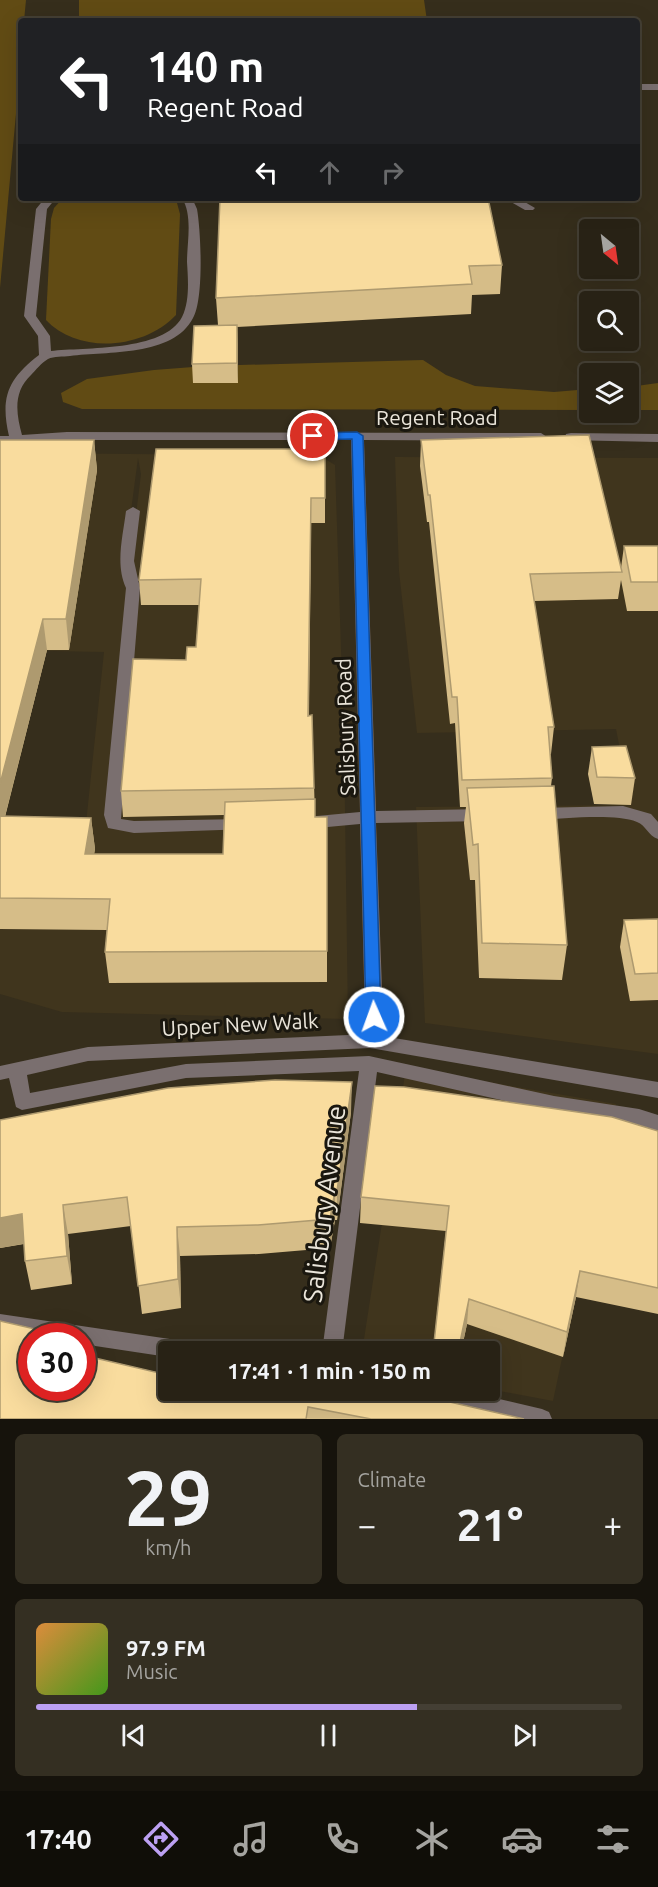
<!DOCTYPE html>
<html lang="en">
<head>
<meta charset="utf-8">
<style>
  body { margin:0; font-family:Ubuntu,sans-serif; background:#342f22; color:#f1f3f6; height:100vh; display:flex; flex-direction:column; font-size:22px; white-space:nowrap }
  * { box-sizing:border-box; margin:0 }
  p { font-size:20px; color:#a5a4a0 }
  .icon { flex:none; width:33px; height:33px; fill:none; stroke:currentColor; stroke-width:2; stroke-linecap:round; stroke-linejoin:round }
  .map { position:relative; height:1419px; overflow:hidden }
  .sheet { display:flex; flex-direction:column; gap:15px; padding:15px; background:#16130c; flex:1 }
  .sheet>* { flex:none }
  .guide { position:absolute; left:18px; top:18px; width:622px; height:183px; border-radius:6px; box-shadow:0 6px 24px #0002,0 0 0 2px #443f34; background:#202124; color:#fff; overflow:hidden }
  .needle { width:39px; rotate:151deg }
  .fabs { position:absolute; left:579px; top:219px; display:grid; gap:12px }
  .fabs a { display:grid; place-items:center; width:60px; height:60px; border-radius:6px; background:#282215; box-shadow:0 6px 24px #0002,0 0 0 2px #443f34; font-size:30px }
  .speed { position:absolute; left:18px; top:1323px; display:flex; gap:12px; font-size:30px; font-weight:700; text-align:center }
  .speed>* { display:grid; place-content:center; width:78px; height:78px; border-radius:50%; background:#282215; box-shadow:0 6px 24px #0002,0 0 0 2px #443f34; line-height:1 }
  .speed .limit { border:9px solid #d22; background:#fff; color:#111 }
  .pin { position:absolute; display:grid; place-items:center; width:51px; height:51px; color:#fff; margin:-26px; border:3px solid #fff; border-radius:50%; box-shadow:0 2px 6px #0007 }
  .me { position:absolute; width:66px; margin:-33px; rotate:358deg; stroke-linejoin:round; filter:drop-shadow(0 0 4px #0008) }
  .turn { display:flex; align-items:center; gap:21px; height:126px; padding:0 30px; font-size:27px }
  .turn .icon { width:78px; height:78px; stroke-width:2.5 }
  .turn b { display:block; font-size:42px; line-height:51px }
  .lanes { display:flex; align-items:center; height:57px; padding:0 30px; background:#0003; justify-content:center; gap:30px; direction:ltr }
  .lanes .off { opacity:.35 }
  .big { font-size:45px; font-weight:700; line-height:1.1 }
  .sheet .widget { flex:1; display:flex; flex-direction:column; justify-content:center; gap:9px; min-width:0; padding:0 21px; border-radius:9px; background:#342f22 }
  .sheet .dial { align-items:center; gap:0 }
  .dial b { font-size:78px; line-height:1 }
  .song { display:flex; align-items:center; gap:18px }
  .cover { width:72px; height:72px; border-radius:9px; background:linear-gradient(135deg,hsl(30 70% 55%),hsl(100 70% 35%)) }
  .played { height:6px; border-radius:3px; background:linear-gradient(90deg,#bca0f2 65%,#443f34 65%) }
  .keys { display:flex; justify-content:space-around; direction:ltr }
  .heat { display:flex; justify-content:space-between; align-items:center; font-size:33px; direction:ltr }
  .sheet .tiles { flex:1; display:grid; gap:15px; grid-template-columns:1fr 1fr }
  .widget:last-child { grid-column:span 2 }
  .trip { position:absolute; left:158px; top:1341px; width:342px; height:60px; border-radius:6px; background:#282215; box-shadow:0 6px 24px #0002,0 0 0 2px #443f34; font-weight:700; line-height:60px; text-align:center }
  .tab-bar { display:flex; height:96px; justify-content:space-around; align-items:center; background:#100e08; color:#a5a4a0 }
  .tab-bar .icon { width:42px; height:42px }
  .tab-bar .active { color:#bca0f2 }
  .tab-bar b { font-size:27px; color:#f1f3f6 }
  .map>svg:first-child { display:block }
  .built { fill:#40351d; fill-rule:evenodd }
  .green { fill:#614b14 }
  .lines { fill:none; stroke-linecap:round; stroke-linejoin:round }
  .minor { fill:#7a6f6f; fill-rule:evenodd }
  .wall { fill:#d6bd88 }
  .shaded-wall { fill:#ae9a6f }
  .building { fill:#f9dc9e; stroke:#ae9a6f; stroke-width:1.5 }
  .route { fill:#1a73e8; stroke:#114b97; stroke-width:1.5 }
  .labels { text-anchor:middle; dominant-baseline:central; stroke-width:6; stroke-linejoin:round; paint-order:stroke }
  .street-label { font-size:21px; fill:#eae5da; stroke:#1a170f }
  .near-street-label { font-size:26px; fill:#eae5da; stroke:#1a170f }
</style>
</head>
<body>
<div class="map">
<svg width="658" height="1419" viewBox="0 0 658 1419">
  <rect width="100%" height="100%" fill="#362e1c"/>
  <!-- built -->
  <g class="built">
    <path d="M 30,453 L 320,456 L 335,465 L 344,741 L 348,1019 L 62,1012 L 0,994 L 0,832 L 85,833 L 104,652 L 0,650 ZM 138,458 L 141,474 L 135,523 L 125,556 Z"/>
    <polygon points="395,457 658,458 658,1054 425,1023 416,807 631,805 616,729 417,733 399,571"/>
    <polygon points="406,1068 616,1104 553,1401 489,1389 489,1352 362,1352"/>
  </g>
  <!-- green -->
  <g class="green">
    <polygon points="0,0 26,0 24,21 21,21 21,59 0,288"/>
    <polygon points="79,0 424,0 427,21 79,21"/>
    <path d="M 63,198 L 171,198 L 177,203 L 180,214 L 176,315 C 144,349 79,355 46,320 L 51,219 L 54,208 Z"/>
    <polygon points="423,360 446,375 475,386 554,392 589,389 590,410 82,409 63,402 61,393 87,379 154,370 206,366"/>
    <polygon points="658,383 658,410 629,410 629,387"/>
  </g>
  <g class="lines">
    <!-- minor -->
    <g class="minor">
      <rect x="638" y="84" width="20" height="6"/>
      <path d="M 45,198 L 56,198 L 47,209 L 36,316 L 50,336 L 51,351 C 84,347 164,352 182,317 C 190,301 188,279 187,262 C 187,242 193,216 182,198 L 192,198 L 197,209 C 201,232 204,299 193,318 C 173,357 107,351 70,356 C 63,357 54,356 48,359 C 41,363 36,370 31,375 C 13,392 16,413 22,435 L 67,432 L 541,433 L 547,437 L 541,441 L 364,440 L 376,811 L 486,809 L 492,811 L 494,815 L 492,819 L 486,821 L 376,823 L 383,1017 L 380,1022 L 374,1024 L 368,1022 L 365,1017 L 360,824 L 306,829 L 300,827 L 298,823 L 300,819 L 306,817 L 360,812 L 351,440 L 67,440 L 0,444 L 0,436 L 9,436 C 0,397 8,379 39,355 L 38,336 L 24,316 L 36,209 Z"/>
      <polygon points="504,198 518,198 535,208 533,210 525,210"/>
      <polygon points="571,433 658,434 658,442 566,440 565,437 566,434"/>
      <path d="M 133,507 L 140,511 L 134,561 L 140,588 L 121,819 L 134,821 L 243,819 L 249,821 L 251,825 L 249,829 L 134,833 L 108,828 L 104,815 L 126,588 C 115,564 123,536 126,511 Z"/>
      <path d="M 623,806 L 651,814 L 658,822 L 658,839 C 648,836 646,825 637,822 C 614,813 563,819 537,820 L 531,818 L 529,814 L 531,810 L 537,808 Z"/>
      <polygon points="370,1034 658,1082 658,1098 370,1048 88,1061 27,1075 30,1093 186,1064 369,1056 554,1096 639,1109 658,1115 658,1131 639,1125 554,1112 377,1072 342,1352 322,1352 359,1071 186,1078 22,1110 16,1107 9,1078 0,1080 0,1066 88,1047"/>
      <polygon points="0,1314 197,1343 204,1345 207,1352 168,1352 168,1357 82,1344 82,1336 32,1337 0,1332"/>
      <polygon points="318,1390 338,1390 334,1419 314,1419"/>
      <polygon points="407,1390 461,1390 542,1409 549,1412 552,1419 500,1419 417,1400 410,1397"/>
    </g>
  </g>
  <!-- wall -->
  <g class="wall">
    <polygon points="220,198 502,265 500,294 472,295 471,314 237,327 238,383 193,383 192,364 218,325 216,298"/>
    <polygon points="0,440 94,440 97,470 69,650 47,650 5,817 91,818 95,849 94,854 223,854 224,815 123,817 121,791 186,660 196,647 199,605 141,605 139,580 325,449 325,523 311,523 309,716 312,715 315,817 327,817 327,982 109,983 105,952 107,930 0,929"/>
    <polygon points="421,440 621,568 624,546 658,546 658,611 627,611 621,580 618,599 534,601 554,727 551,754 550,754 552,778 551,786 567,945 562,980 479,978 475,880 470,880 464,823 466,807 460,807 455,723 450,724 429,522 427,522 420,466"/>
    <polygon points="592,747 635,778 631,805 594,804 588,774"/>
    <polygon points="658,919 658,1000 630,1001 620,947 624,920"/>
    <polygon points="351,1112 337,1220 335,1220 330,1248 259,1254 180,1256 181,1308 142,1314 131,1226 68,1234 72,1284 31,1290 25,1261 24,1244 0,1248 0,1120"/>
    <polygon points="658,1131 658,1314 576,1297 563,1357 467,1324 461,1352 433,1352 446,1231 360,1223 361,1197"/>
    <polygon points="0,1321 35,1329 36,1336 32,1336 32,1388 82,1388 82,1355 168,1375 168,1390 315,1390 315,1394 336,1394 336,1390 397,1390 524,1419 0,1419"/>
  </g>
  <!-- shaded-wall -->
  <g class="shaded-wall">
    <polygon points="237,325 238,344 238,383 237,363"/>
    <polygon points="94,440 97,470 69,650 66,619"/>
    <polygon points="311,498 311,523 308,741 308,716"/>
    <polygon points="43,619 47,650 0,836 0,784"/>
    <polygon points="91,818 95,849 89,886 85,854"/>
    <polygon points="352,1082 351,1112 337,1220 337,1191"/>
    <polygon points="335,1191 335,1220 330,1248 330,1219"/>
    <polygon points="63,1205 68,1234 72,1284 67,1256"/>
    <polygon points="22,1214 28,1243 0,1248 0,1218"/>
    <polygon points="177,1227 180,1256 181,1308 178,1279"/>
    <polygon points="580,1271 576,1297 563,1357 567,1332"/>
    <polygon points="469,1299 467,1324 461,1352 458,1352"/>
  </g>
  <!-- building -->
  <g class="building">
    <polygon points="220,198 488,198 502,265 469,266 472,284 216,298"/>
    <polygon points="237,325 237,363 192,364 194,326"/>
    <polygon points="589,435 622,572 530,574 554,727 548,727 552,778 462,780 457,697 452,697 430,495 428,495 421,440"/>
    <polygon points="0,440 94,440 66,619 43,619 0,784"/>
    <polygon points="156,449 325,449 325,498 311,498 308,716 312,715 314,788 121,791 133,659 186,660 187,647 196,647 201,579 139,580"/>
    <polygon points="624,546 658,546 658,582 631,582"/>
    <polygon points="626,746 635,778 597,777 592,747"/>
    <polygon points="554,786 567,945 482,943 478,844 473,845 467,788"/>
    <polygon points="315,799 315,817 327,817 327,951 105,952 110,899 0,898 0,816 91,818 85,854 223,854 225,802"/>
    <polygon points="658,919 658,973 635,974 624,920"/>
    <polygon points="275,1080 352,1082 337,1191 335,1191 330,1219 258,1225 177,1227 178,1279 138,1286 127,1197 63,1205 67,1256 25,1261 22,1214 0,1218 0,1120 168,1088"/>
    <polygon points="375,1086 404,1087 612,1117 658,1131 658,1288 580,1271 567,1332 469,1299 458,1352 433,1352 449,1206 361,1197"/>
    <polygon points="0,1321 35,1329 35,1336 32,1336 32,1388 82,1388 82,1355 168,1375 168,1390 312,1390 314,1394 336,1394 336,1390 397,1390 524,1419 371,1419 308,1407 306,1419 0,1419"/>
    <polygon points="183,1350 197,1352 182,1352"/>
  </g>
  <!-- route -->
  <polygon class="route" points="357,432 363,436 381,1017 379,1021 374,1023 368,1021 366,1017 352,439 313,440 307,436 313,433"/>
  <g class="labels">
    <!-- street labels -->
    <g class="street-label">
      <text x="437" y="417">Regent Road</text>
      <text transform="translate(345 727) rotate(-92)">Salisbury Road</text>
      <text transform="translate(240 1024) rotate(-3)">Upper New Walk</text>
    </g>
    <!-- near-street labels -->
    <g class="near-street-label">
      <text transform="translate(324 1204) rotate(-83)">Salisbury Avenue</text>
    </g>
  </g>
</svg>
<div class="fabs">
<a><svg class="needle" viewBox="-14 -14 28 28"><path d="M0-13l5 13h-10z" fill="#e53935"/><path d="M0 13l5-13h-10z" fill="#a5a4a0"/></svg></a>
<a><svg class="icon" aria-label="search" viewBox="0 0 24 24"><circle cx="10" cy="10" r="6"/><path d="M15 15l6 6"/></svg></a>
<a><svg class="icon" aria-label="layers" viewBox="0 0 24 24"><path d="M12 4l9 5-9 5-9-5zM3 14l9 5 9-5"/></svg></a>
</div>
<div class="speed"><div class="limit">30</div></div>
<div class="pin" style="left:313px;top:436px;background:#d93025"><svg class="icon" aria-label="arrive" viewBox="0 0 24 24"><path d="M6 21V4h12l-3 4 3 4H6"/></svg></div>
<svg class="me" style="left:374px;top:1017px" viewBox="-20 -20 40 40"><circle r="17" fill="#1a73e8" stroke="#fff" stroke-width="3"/><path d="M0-11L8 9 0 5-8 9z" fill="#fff"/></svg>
<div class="trip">17:41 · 1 min · 150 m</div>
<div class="guide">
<div class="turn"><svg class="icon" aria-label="left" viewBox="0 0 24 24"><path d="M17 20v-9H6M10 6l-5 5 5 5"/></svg><div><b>140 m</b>Regent Road</div></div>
<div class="lanes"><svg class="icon" aria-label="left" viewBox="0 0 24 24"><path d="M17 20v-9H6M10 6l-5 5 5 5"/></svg><svg class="icon off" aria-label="ahead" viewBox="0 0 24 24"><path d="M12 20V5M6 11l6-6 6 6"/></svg><svg class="icon off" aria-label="right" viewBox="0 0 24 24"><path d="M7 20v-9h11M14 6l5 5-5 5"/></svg></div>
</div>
</div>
<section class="sheet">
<div class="tiles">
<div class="widget dial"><b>29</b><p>km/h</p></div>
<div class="widget"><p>Climate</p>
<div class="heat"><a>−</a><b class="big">21°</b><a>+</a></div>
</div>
<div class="widget">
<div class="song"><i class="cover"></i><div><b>97.9 FM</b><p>Music</p></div></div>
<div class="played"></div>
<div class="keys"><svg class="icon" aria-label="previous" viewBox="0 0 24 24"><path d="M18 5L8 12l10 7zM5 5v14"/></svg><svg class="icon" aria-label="pause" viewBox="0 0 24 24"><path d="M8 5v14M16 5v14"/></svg><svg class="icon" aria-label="next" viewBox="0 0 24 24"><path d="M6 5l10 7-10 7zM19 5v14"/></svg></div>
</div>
</div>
</section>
<nav class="tab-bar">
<b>17:40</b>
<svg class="icon active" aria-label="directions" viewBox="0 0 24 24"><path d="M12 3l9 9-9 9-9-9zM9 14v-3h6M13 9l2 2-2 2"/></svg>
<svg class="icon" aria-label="music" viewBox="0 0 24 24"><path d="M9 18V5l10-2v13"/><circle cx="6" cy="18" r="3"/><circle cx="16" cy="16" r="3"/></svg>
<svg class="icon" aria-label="phone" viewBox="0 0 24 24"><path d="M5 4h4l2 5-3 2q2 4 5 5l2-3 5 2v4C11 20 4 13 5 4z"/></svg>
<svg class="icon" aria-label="climate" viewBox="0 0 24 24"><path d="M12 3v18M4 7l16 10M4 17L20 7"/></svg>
<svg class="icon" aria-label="car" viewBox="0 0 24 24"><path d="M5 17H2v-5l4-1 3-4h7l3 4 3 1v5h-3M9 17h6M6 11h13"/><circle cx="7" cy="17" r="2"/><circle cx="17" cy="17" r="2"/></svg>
<svg class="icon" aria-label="filters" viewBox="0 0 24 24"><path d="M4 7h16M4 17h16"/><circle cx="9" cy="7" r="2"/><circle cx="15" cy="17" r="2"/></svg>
</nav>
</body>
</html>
